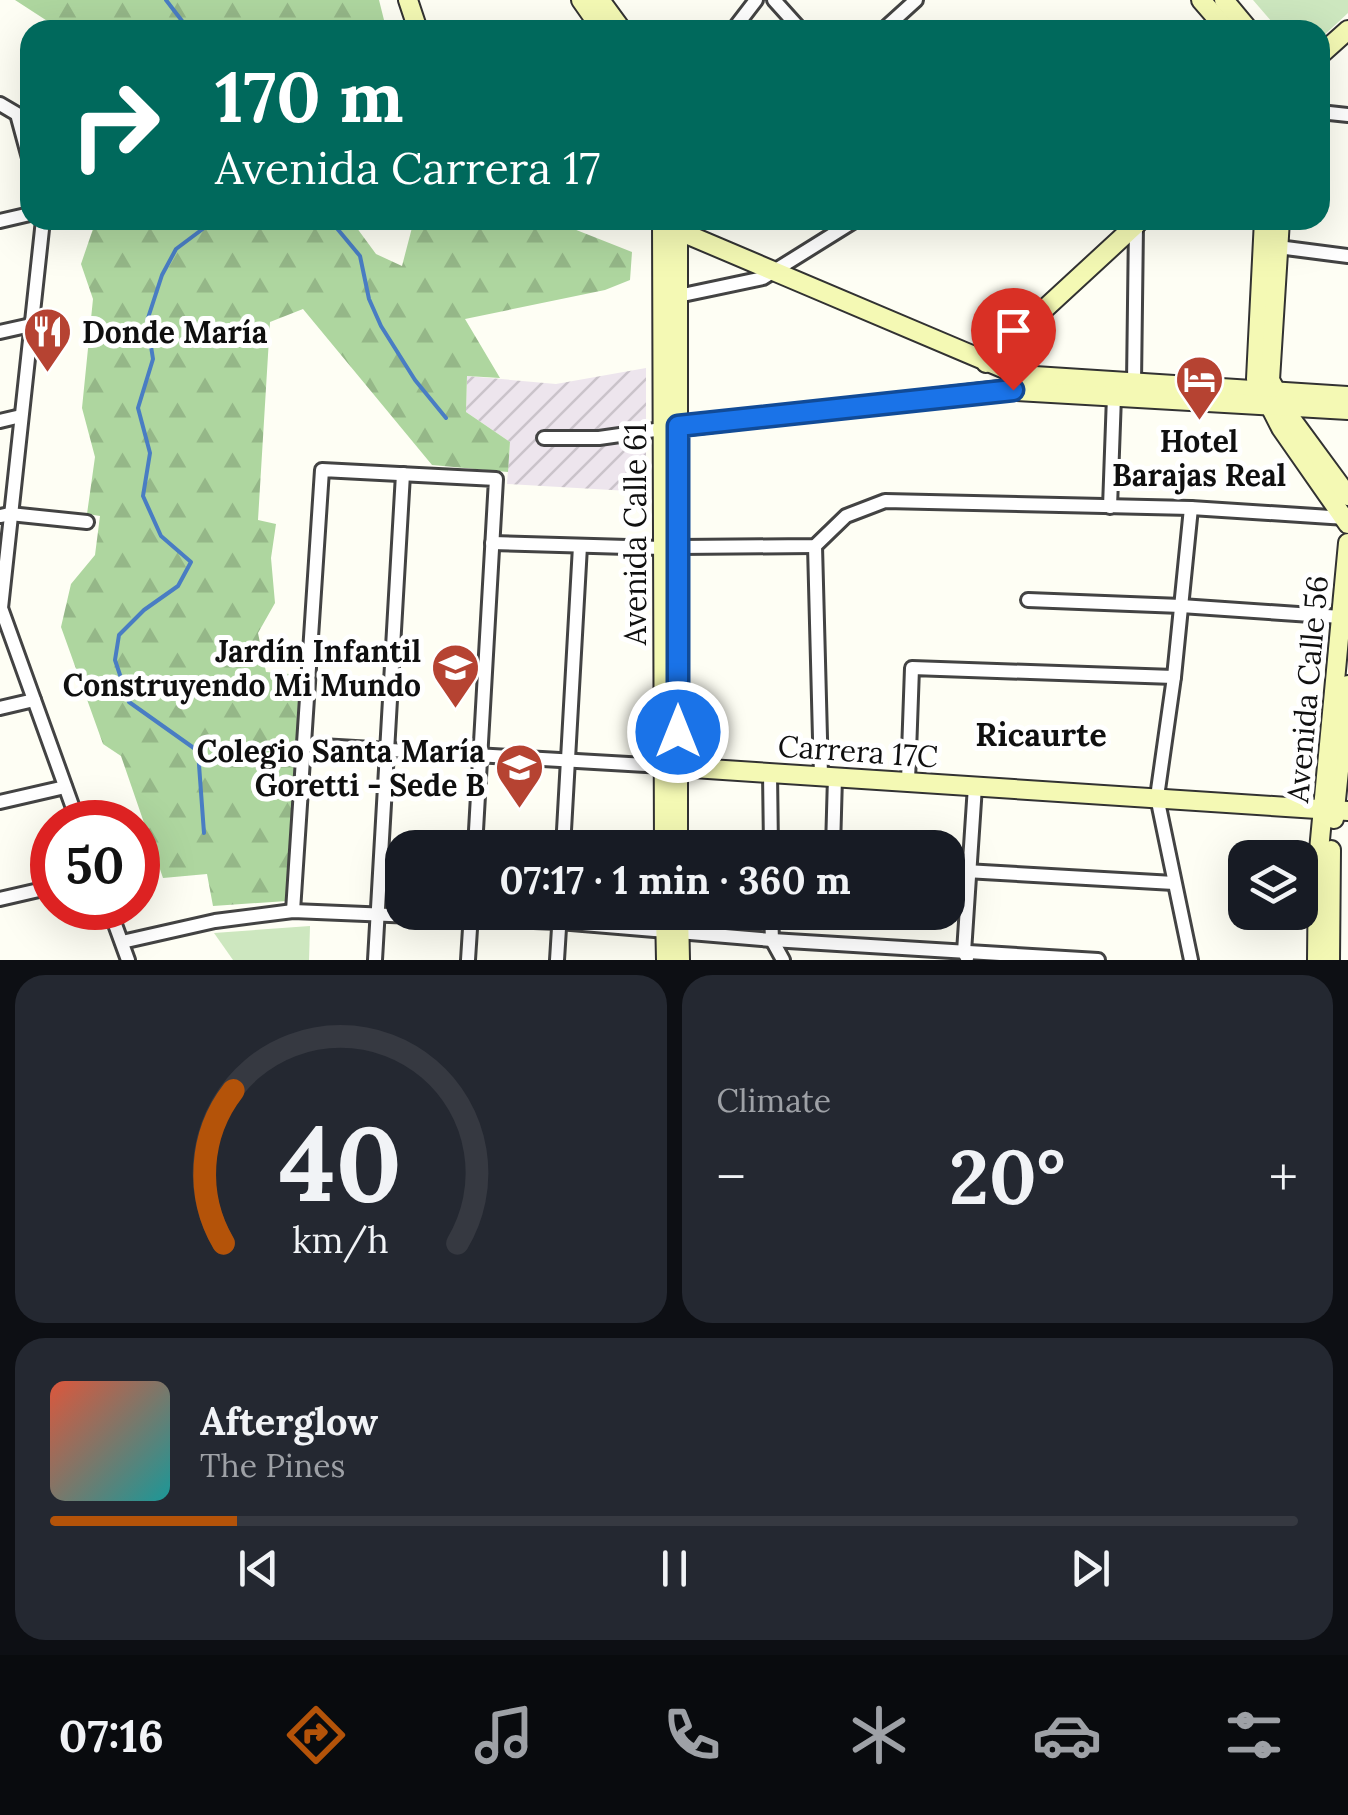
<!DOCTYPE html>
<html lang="en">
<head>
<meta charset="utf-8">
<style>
  body { margin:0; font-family:Lora,serif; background:#242831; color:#f1f3f6; height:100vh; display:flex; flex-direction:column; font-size:38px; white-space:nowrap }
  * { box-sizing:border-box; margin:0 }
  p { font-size:32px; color:#9ea1a6 }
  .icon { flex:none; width:55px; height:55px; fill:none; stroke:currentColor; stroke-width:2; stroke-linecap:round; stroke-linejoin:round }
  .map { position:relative; height:960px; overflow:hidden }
  .details { display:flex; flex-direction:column; gap:15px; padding:15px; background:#0d0f14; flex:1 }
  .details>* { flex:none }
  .banner { position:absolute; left:20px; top:20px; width:1310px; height:210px; border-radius:30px; box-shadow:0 10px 40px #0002; background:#00695c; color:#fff; overflow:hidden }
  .fabs { position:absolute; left:1228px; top:840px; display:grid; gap:20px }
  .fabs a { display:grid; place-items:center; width:90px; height:90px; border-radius:20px; background:#171b24; box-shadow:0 10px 40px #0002; font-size:50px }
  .speed { position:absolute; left:30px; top:800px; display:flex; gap:20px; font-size:50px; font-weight:700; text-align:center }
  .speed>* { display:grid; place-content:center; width:130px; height:130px; border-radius:50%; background:#171b24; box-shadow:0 10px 40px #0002; line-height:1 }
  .speed .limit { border:15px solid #d22; background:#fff; color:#111 }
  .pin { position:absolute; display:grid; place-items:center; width:85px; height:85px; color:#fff; margin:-102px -42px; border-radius:50% 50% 50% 0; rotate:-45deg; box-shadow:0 0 10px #0007 }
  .pin .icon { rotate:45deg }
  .me { position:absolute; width:110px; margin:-55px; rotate:0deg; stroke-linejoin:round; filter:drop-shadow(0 0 8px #0008) }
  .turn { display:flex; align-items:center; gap:35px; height:210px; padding:0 30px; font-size:45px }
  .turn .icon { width:130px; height:130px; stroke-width:2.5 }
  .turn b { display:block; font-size:70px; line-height:85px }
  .big { font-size:75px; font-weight:800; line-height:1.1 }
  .details .tile { flex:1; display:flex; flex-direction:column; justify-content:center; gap:15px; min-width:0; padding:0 35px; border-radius:30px; background:#242831 }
  .details .dial { align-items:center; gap:0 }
  .dial svg { height:260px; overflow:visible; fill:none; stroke:#363941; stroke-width:7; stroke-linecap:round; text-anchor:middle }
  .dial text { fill:#f1f3f6; stroke:none }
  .song { display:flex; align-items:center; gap:30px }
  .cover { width:120px; height:120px; border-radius:15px; background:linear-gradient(135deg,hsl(10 70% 55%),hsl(180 70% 35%)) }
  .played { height:10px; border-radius:5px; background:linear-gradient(90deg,#b45309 15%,#363941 15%) }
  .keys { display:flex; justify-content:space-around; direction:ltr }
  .heat { display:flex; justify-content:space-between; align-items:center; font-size:55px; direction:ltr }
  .details .tiles { flex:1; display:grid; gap:15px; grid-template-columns:1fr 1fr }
  .tile:last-child { grid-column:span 2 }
  .trip { position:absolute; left:385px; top:830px; width:580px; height:100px; border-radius:30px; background:#171b24; box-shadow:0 10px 40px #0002; font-weight:800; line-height:100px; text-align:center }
  .dock { display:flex; height:160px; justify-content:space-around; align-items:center; background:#090b0e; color:#9ea1a6 }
  .dock .icon { width:70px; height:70px }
  .dock .current { color:#b45309 }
  .dock b { font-size:45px; color:#f1f3f6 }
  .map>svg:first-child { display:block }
  .industrial { fill:url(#industrial-furrows) }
  .forest { fill:url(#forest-firs) }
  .park { fill:#cde7bf }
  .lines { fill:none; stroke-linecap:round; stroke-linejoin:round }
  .stream { stroke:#497dc3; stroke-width:4 }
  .street-casing { stroke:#434343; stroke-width:18 }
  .secondary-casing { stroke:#323232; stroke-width:22 }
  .street { stroke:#fff; stroke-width:12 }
  .secondary { stroke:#f4f9b4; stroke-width:18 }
  .route-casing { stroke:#114b97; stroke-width:25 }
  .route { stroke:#1a73e8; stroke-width:18 }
  .labels { text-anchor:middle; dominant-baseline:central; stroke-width:10; stroke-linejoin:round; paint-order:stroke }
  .poi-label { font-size:30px; font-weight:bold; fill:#101010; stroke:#fff; text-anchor:end }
  .street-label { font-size:30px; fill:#101010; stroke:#fff }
  .neighbourhood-label { font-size:32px; font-weight:bold; fill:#101010; stroke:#fff }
</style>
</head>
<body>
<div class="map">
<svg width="1348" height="960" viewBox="0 0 1348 960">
  <defs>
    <pattern id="industrial-furrows" width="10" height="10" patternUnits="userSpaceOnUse" patternTransform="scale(2.5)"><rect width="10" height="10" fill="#ede5ed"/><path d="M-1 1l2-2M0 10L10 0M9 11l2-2" fill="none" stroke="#cac3ca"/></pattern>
    <pattern id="forest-firs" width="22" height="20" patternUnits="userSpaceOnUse" patternTransform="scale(2.5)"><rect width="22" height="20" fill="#aed69f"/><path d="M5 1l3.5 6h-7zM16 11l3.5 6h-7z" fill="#95b788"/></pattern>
  </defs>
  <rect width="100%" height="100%" fill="#fefef4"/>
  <!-- industrial -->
  <polygon class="industrial" points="646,368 646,492 507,484 510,442 466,412 467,376 556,384"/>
  <!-- forest -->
  <g class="forest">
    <polygon points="15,0 379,0 386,28 54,30 55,26"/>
    <polygon points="96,220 351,220 376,254 402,266 414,220 551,220 632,252 630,280 605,290 465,319 500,378 467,376 466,412 510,442 508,472 432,465 303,309 270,322 258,520 276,524 271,558 275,603 258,633 266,672 301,675 287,901 213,906 207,874 163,878 121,756 103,744 61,627 71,584 95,555 100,516 87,514 95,457 82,408 93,299 81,264"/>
  </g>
  <!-- park -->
  <g class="park">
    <polygon points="1253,0 1348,0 1348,13 1320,39 1320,30 1279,30"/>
    <polygon points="310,926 309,960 233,960 214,933"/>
  </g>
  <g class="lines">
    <!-- stream -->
    <g class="stream">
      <polyline points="166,0 189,30"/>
      <polyline points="330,220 360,256 369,299 381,326 415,380 446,418"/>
      <polyline points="204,833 198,751 129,702 115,660 119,635 144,610 178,586 191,562 161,536 143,496 150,453 138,408 153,359 147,321 162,275 176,249 204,228 208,220"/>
    </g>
    <defs>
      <g id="street">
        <polyline points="774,0 801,30"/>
        <polyline points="733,30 756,0"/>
        <polyline points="883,30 916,0"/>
        <polyline points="0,104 17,114 30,162"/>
        <polyline points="1320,112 1348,115"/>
        <polyline points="43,220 1,608 78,822"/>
        <polyline points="0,221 30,214"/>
        <polyline points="1278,247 1348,256"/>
        <polyline points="678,296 763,278 856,220"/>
        <polyline points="0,332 31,325"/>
        <polyline points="1134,383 1136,225"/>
        <polyline points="0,421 21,416"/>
        <polyline points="544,438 599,438 662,429"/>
        <polyline points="1110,507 1114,396"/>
        <polyline points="0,516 10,514 87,522"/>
        <polyline points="492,543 662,548"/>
        <polyline points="815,546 821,776"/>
        <polyline points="678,547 815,546 846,516 885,501 1191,508 1346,518"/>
        <polyline points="1028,600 1181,606 1341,617"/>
        <polyline points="0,708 34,700"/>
        <polyline points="304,745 663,766"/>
        <polyline points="770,773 771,848"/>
        <polyline points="908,781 912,668 1174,677"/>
        <polyline points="0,802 65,787"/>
        <polyline points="563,848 580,546"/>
        <polyline points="833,848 835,777"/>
        <polyline points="948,870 1174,883"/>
        <polyline points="0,899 52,887"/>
        <polyline points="109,908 128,960"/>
        <polyline points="293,911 322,470 496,479 475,848"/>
        <polyline points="771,912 772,940 783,960"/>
        <polyline points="122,942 215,921 293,911 559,922 772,940 1098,960"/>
        <polyline points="967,958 964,952 975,786"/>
        <polyline points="375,960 403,474"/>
        <polyline points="468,960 471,913"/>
        <polyline points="557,960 560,912"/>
        <polyline points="1191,960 1157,797 1174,677 1191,508"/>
      </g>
      <g id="secondary">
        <polyline points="408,0 418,30"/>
        <polyline points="581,0 602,30"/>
        <polyline points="600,0 622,30"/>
        <polyline points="1201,0 1227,30"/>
        <polyline points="1224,0 1249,30"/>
        <polyline points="1320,55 1348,30"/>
        <polyline points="662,220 664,848"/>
        <polyline points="678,220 678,848"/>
        <polyline points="1264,220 1256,379 1281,428 1348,524"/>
        <polyline points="1280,220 1270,380 1290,417 1348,496"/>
        <polyline points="679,231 1019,375 1348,396"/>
        <polyline points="986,363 1141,220"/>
        <polyline points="662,429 1001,390 1348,410"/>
        <polyline points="663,766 1348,811"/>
        <polyline points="1334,819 1348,685"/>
        <polyline points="665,912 666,960"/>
        <polyline points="679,912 680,960"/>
        <polyline points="1317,960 1318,861 1348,543"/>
        <polyline points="1330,960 1331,850"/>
      </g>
    </defs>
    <!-- street casing -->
    <use href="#street" class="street-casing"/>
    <!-- secondary casing -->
    <use href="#secondary" class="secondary-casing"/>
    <!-- street -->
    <use href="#street" class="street"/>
    <!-- secondary -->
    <use href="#secondary" class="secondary"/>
  </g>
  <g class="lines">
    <defs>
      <polyline id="route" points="678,732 678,426 1013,390"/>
    </defs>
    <!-- route casing -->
    <use href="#route" class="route-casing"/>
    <!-- route -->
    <use href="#route" class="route"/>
  </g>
  <!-- icons -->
  <defs>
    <symbol id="restaurant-pin" viewBox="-11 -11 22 30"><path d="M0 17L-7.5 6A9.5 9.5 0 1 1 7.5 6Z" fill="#b64332" stroke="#fff"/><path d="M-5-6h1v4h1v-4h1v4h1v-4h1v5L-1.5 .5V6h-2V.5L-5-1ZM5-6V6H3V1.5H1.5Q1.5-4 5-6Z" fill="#fff"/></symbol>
    <symbol id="hotel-pin" viewBox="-11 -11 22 30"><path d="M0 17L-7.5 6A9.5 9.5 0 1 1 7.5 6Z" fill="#b64332" stroke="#fff"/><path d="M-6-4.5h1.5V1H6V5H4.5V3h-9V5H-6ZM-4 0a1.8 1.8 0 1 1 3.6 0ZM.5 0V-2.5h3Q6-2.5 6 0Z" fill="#fff"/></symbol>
    <symbol id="school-pin" viewBox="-11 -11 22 30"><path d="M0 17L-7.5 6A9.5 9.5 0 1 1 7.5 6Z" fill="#b64332" stroke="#fff"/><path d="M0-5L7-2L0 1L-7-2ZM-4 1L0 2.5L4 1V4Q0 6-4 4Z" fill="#fff"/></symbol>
  </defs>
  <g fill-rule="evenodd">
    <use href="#restaurant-pin" x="20" y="304" width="55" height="75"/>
    <use href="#hotel-pin" x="1172" y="352" width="55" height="75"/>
    <use href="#school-pin" x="428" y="640" width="55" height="75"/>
    <use href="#school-pin" x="492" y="740" width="55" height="75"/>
  </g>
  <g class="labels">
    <!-- poi labels -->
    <g class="poi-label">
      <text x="82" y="332" text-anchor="start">Donde María</text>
      <text x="1199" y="441" text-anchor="middle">Hotel<tspan x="1199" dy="34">Barajas Real</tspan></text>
      <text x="421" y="651">Jardín Infantil<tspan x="421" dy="34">Construyendo Mi Mundo</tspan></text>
      <text x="485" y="751">Colegio Santa María<tspan x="485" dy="34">Goretti - Sede B</tspan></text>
    </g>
    <!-- street labels -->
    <g class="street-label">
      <text transform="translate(635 534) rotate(-90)">Avenida Calle 61</text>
      <text transform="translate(1307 689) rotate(-85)">Avenida Calle 56</text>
      <text transform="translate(858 751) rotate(4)">Carrera 17C</text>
    </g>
    <!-- neighbourhood labels -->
    <g class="neighbourhood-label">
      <text x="1041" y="734">Ricaurte</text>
    </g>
  </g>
</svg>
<div class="fabs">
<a><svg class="icon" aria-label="layers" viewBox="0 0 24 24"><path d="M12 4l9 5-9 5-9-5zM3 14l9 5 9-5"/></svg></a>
</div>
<div class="speed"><div class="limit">50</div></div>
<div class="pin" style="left:1013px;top:390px;background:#d93025"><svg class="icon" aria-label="arrive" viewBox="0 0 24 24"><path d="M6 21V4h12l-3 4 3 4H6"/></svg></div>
<svg class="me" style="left:678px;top:732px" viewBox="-20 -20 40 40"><circle r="17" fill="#1a73e8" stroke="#fff" stroke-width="3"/><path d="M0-11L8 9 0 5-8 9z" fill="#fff"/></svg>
<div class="trip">07:17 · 1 min · 360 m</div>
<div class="banner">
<div class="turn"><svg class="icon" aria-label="right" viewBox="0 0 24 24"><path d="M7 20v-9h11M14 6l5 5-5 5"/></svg><div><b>170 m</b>Avenida Carrera 17</div></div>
</div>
</div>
<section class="details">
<div class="tiles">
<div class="tile dial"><svg viewBox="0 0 100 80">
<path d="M14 69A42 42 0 1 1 86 69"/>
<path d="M14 69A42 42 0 0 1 17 22" stroke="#b45309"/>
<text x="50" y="56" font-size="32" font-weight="700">40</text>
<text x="50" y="72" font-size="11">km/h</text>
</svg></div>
<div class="tile"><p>Climate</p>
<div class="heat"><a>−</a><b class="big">20°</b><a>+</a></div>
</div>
<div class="tile">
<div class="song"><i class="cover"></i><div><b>Afterglow</b><p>The Pines</p></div></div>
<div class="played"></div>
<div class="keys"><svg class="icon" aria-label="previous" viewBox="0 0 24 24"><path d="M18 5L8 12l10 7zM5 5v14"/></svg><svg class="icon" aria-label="pause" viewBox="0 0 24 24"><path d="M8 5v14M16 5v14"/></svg><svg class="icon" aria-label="next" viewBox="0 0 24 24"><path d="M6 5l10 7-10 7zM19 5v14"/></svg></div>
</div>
</div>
</section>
<nav class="dock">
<b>07:16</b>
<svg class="icon current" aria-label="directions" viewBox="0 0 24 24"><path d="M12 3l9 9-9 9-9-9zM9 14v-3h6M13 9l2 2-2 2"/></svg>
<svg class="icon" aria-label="music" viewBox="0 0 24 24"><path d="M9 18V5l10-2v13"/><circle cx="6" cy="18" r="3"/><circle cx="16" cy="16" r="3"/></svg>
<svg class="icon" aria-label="phone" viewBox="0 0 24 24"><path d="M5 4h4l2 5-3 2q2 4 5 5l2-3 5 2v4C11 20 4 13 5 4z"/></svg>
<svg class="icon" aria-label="climate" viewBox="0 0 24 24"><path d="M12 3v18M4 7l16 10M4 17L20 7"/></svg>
<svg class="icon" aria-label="car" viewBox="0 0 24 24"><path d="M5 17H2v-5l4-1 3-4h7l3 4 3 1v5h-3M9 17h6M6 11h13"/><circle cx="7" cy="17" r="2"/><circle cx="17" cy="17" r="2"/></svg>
<svg class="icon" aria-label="filters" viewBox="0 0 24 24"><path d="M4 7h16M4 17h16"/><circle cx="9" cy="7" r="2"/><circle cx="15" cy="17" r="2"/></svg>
</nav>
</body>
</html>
